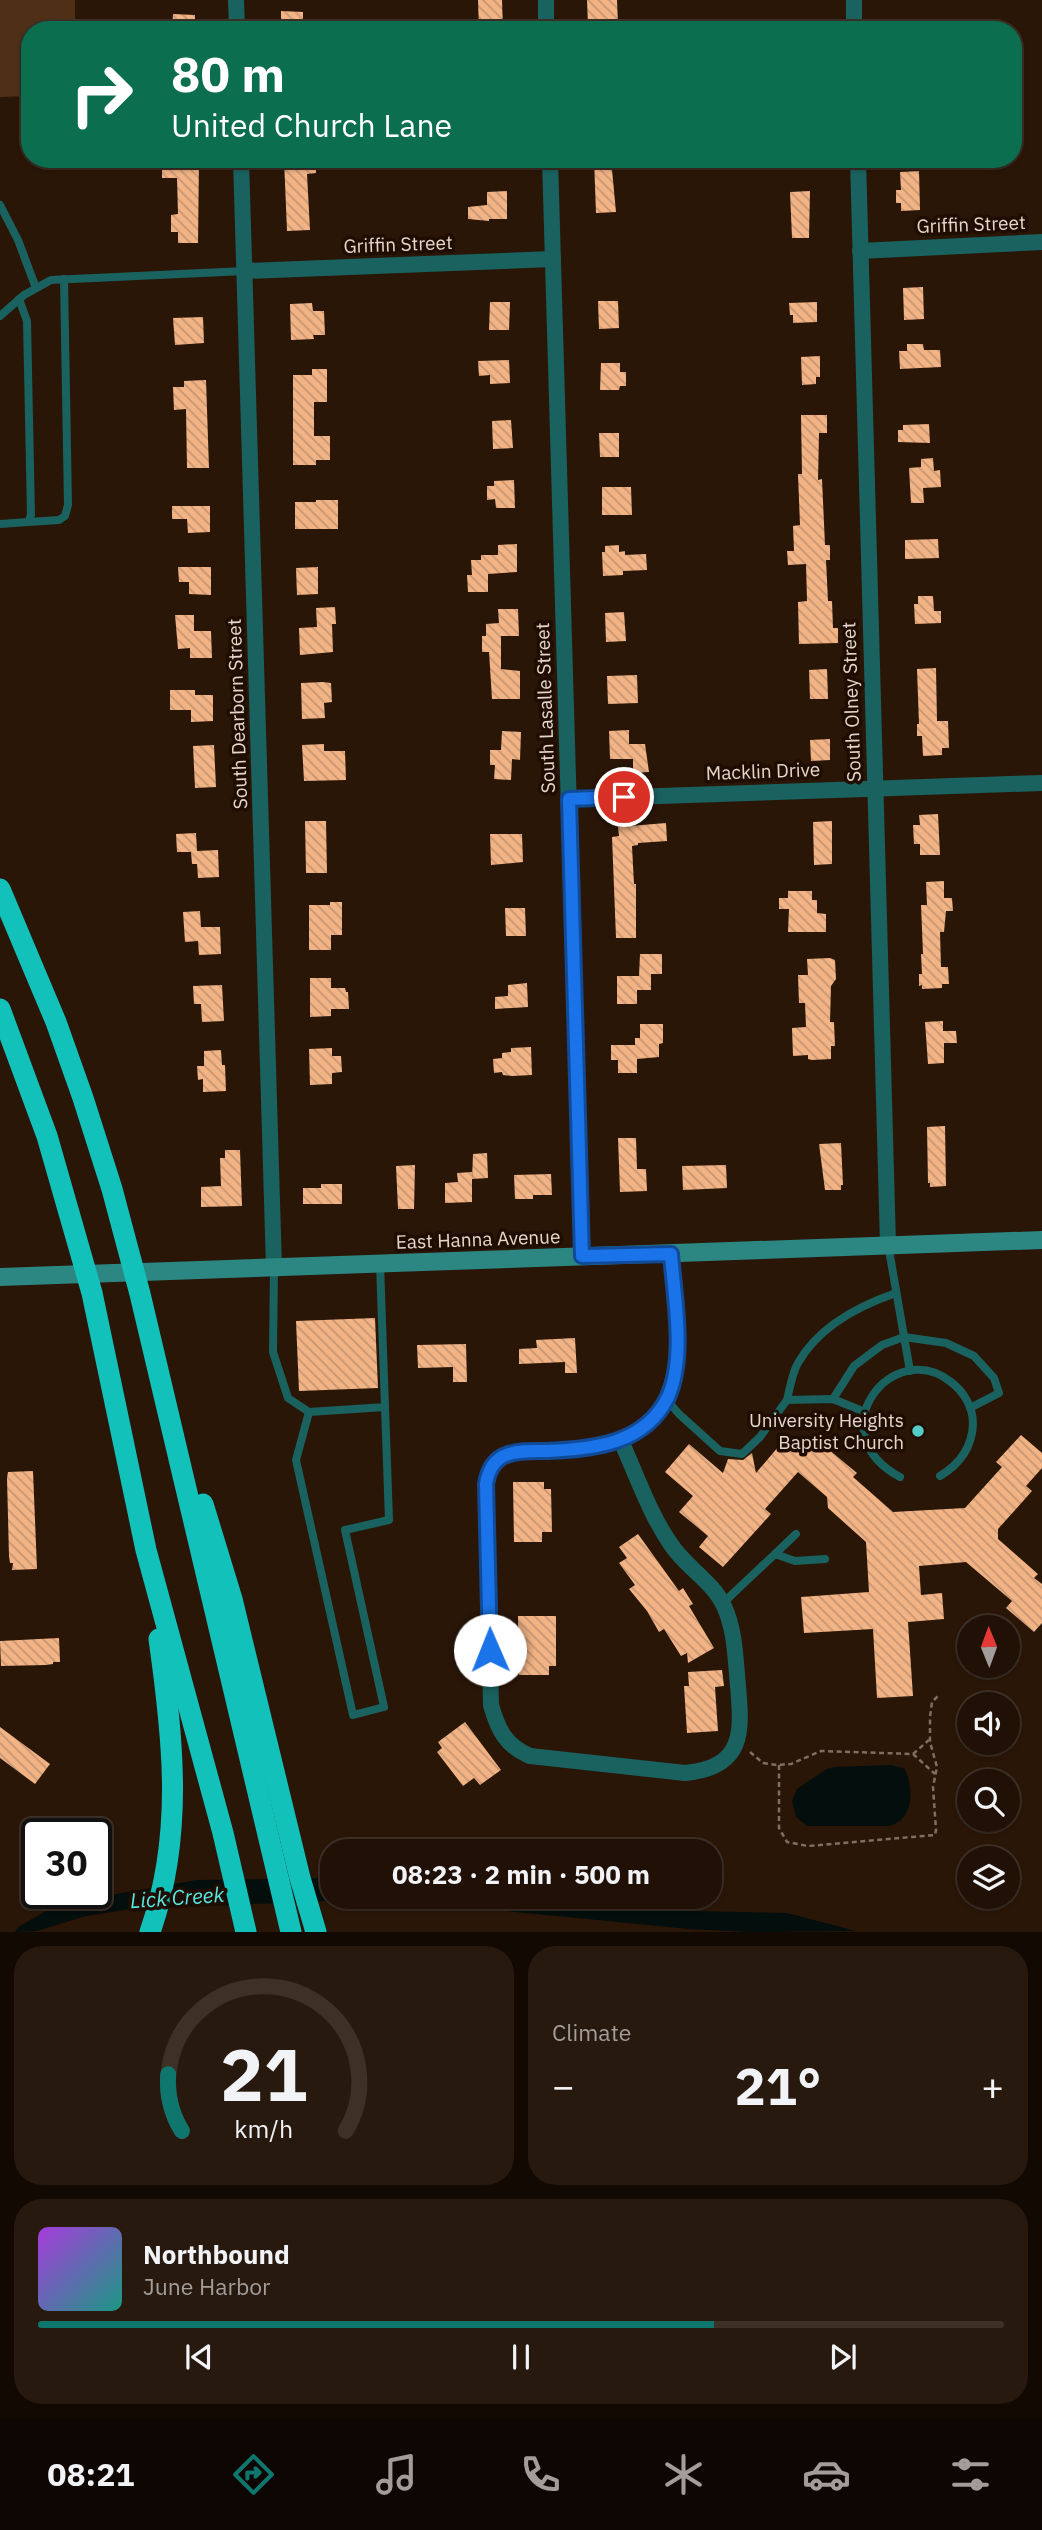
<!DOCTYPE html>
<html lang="en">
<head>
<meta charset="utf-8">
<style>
  body { margin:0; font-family:"IBM Plex Sans",sans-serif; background:#28190f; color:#f1f3f6; height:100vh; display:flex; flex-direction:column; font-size:26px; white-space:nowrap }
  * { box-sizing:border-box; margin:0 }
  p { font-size:23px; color:#a29d9a }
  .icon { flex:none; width:38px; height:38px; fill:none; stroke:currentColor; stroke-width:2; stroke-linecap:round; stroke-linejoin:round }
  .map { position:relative; height:1932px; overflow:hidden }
  .panel { display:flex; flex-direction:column; gap:14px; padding:14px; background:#120903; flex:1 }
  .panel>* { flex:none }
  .guide { position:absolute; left:21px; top:21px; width:1001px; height:147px; border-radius:28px; box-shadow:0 2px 5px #0004,0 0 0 2px #3d3027; background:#0b6e4f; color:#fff; overflow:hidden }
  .needle { width:46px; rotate:359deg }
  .controls { position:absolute; left:957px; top:1615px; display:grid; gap:14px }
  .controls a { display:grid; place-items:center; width:63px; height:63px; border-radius:50%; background:#201005; box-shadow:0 2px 5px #0004,0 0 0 2px #3d3027; font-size:35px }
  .speed { position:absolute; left:21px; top:1818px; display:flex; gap:14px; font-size:35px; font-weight:700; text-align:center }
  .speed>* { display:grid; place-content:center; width:91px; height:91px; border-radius:50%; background:#201005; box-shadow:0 2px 5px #0004,0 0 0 2px #3d3027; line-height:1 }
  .speed .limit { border:4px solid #111; border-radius:10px; background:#fff; color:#111 }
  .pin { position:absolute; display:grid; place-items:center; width:60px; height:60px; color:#fff; margin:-30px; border:4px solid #fff; border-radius:50%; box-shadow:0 2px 7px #0007 }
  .me { position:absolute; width:77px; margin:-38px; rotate:359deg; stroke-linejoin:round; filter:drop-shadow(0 0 5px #0008) }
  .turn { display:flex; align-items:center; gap:24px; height:147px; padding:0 35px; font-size:32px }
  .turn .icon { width:91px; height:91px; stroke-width:2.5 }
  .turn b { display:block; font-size:49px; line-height:60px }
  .big { font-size:52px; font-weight:700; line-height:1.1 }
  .panel .tile { flex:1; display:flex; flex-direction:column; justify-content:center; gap:10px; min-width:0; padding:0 24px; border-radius:28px; background:#28190f }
  .panel .dial { align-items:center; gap:0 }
  .dial svg { height:182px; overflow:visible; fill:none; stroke:#3d3027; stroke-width:7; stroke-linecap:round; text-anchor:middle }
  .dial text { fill:#f1f3f6; stroke:none }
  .song { display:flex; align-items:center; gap:21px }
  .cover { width:84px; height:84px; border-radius:10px; background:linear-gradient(135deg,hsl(280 70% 55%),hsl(170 70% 35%)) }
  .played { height:7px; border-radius:4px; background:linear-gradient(90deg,#0f766e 70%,#3d3027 70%) }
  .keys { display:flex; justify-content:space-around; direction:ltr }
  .heat { display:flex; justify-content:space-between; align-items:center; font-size:38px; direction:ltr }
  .panel .tiles { flex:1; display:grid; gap:14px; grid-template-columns:1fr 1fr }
  .tile:last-child { grid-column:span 2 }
  .trip { position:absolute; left:320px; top:1839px; width:402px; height:70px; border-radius:28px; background:#201005; box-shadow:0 2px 5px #0004,0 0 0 2px #3d3027; font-weight:700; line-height:70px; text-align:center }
  .tab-bar { display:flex; height:112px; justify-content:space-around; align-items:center; background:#0d0602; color:#a29d9a }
  .tab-bar .icon { width:49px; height:49px }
  .tab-bar .active { color:#0f766e }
  .tab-bar b { font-size:32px; color:#f1f3f6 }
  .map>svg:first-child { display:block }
  .grass { fill:#4f3017 }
  .water { fill:#030e0d }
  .building { fill:url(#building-back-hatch) }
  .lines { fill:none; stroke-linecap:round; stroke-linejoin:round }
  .path { stroke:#7f6e62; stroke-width:2.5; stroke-dasharray:5 3.5; stroke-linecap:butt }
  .lane { stroke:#19625f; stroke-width:8 }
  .street { stroke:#19625f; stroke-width:16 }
  .secondary { stroke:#2c8783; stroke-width:18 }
  .highway { stroke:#13c1bb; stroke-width:21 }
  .route-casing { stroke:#114b97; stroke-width:18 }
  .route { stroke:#1a73e8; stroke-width:12 }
  .poi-dot { fill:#54cdc8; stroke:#200d01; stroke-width:2.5 }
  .labels { text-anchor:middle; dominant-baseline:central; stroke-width:7; stroke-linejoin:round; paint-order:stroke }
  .street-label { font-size:19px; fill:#e4d6cd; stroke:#200d01 }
  .poi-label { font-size:19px; fill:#e4d6cd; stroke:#200d01; text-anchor:end }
  .water-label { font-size:21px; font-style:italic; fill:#55eae3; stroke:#200d01 }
</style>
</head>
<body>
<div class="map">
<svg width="1042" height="1932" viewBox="0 0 1042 1932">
  <defs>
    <pattern id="building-back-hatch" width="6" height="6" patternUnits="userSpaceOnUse" patternTransform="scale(1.75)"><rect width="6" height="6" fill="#f2b385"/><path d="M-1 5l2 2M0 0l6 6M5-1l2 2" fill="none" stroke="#c69673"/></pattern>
  </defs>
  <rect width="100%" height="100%" fill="#2a1607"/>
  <!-- grass -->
  <polygon class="grass" points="0,0 75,0 75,30 30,30 30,96 0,97"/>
  <!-- water -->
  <g class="water">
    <path d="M 892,1765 L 905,1769 C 914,1790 914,1819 889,1826 L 807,1826 L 796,1817 L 792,1801 L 797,1789 L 804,1784 L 827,1769 L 835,1767 Z"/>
    <polygon points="332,1878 332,1897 523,1897 648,1910 787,1913 856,1931 749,1932 689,1929 485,1909 379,1907 327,1901 131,1909 86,1916 37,1931 15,1932 18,1927 46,1911 116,1894 197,1880"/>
  </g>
  <!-- building -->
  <g class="building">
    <polygon points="478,0 502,0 503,30 479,30"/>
    <polygon points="587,0 617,0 618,25 588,25"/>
    <polygon points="281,11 303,12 303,30 281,30"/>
    <polygon points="173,14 195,15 195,30 172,30"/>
    <polygon points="162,159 199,159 198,243 178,243 178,232 171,232 171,215 178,214 177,178 162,178"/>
    <polygon points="284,159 316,159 316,173 307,174 310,230 287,231"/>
    <polygon points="594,159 611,159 616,212 596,213"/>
    <polygon points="919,171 920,210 901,211 901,203 896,203 896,190 901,190 900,172"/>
    <polygon points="507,191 507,219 489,219 489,221 468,219 468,207 487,205 487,192"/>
    <polygon points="810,191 809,238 792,238 790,192"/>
    <polygon points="923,287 924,319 904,320 903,288"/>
    <polygon points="598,301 618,301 619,328 599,329"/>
    <polygon points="490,302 510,302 509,330 489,330"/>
    <polygon points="817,302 817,322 793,323 793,315 790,315 789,303"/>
    <polygon points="312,303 313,311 324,311 325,335 313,335 314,339 291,340 290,304"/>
    <polygon points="203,317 204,343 175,345 173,318"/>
    <polygon points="907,344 923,344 924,350 940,350 941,367 900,369 899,351 907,351"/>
    <polygon points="820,356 820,377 816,377 816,384 802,385 801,357"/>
    <polygon points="509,360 510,383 490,384 490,375 479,376 478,361"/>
    <polygon points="601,363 620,363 620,372 626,372 626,386 620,386 619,390 600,390"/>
    <polygon points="312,369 327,369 327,402 314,402 314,436 330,436 330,460 316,460 316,465 293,465 293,375 312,375"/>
    <polygon points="206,380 209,468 187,468 186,409 174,410 173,387 184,387 184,381"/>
    <polygon points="801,415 827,415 827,433 819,433 818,480 822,479 825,545 830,545 830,560 826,560 828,601 832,601 833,628 838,628 838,643 799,644 798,602 807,601 806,564 788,565 787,551 794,551 793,526 800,525 798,474 802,474"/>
    <polygon points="511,420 513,448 493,449 492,421"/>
    <polygon points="929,424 930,443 898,442 898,430 903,430 903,425"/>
    <polygon points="599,433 619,433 619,457 600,457"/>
    <polygon points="933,458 934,471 940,470 941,487 923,488 924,503 911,503 909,468 921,467 921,459"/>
    <polygon points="514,480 515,508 496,508 495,499 487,500 487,486 494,486 494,481"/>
    <polygon points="602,487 631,487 632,515 602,515"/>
    <polygon points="316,500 338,500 338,529 295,529 295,502 316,502"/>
    <polygon points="172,506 210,506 210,532 188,533 187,519 172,519"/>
    <polygon points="938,539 939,558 905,559 905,540"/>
    <polygon points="517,544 517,572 488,574 488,592 468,592 467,575 472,575 471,560 481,560 481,555 498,555 498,545"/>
    <polygon points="619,545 619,552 625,551 625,555 646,554 647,570 623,571 623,575 603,576 602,552 605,552 605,546"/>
    <polygon points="178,567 211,567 211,595 189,594 189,582 179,582"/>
    <polygon points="318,567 318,594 297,595 296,568"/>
    <polygon points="918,596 933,596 934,611 941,611 941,623 915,624 914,604 918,604"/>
    <polygon points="335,607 336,624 332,624 333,652 300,655 299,628 317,627 316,608"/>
    <polygon points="498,609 518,609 519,636 501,636 501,669 520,671 520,699 492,699 489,652 482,652 482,636 486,636 486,624 499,623"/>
    <polygon points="624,612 626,641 606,642 605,613"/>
    <polygon points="175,615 194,615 194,631 211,631 212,658 190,658 190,648 178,649"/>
    <polygon points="936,668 937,721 948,721 949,748 942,748 942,755 923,756 922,736 917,736 917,724 919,724 917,669"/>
    <polygon points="827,669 828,699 810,699 809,670"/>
    <polygon points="637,675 638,703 608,704 607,676"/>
    <polygon points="323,682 331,683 332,702 324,703 325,718 302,719 301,683"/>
    <polygon points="170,690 195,690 195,695 213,695 213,721 191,722 191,710 170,710"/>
    <polygon points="629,730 629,744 645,744 649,772 633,773 633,759 610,759 609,731"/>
    <polygon points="502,731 521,732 520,760 512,759 511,780 494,779 495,765 490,765 490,750 501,750"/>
    <polygon points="830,739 830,760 811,761 810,740"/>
    <polygon points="324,744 324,751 345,751 346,780 304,781 302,745"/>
    <polygon points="214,745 216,787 195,788 193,746"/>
    <polygon points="938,814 940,855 920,855 920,844 914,844 913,825 920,825 919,815"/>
    <polygon points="305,821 326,821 327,873 306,873"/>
    <polygon points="832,821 832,864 814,865 813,822"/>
    <polygon points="666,823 667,841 638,843 638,845 632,846 634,884 636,884 636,938 616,938 612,837 619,836 618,827"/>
    <polygon points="196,833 197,851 218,850 219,877 198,878 197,864 192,864 191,852 177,852 176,834"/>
    <polygon points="490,834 522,834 523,862 491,865"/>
    <polygon points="944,881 944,898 952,898 953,911 946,911 944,932 940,932 941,967 948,967 949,984 942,984 942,988 922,989 922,985 919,986 919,974 922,974 921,954 923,954 921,905 927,905 926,882"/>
    <polygon points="788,891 812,891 812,900 817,900 817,913 826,914 826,932 788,932 789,909 779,909 779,898 788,898"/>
    <polygon points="330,902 342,902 342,935 331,935 331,950 309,950 309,905 330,905"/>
    <polygon points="505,908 525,908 526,936 506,936"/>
    <polygon points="200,911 201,927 220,927 221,954 199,955 198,941 185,942 183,912"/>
    <polygon points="640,954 662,954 662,974 651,974 651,990 637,990 637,1004 617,1004 617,976 639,976"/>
    <polygon points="830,958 835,960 836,979 831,986 830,1022 834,1022 835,1046 831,1046 831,1059 812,1060 808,1059 808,1055 793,1056 792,1028 806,1027 805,1003 799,1003 798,975 808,975 807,959"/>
    <polygon points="310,978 331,978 331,988 345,988 346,992 348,992 349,1009 331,1009 331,1016 310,1017"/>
    <polygon points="527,983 528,1007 495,1009 495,997 508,996 508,985"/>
    <polygon points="222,985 224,1021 202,1022 201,1004 194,1004 193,986"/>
    <polygon points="943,1021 943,1031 956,1031 957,1043 944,1043 944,1063 928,1064 925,1022"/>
    <polygon points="640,1024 663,1024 663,1043 659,1044 659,1057 637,1059 637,1073 618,1073 618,1060 611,1060 611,1045 635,1045 635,1038 640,1038"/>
    <polygon points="531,1047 532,1075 512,1076 503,1075 502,1072 494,1073 493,1059 502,1058 502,1053 511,1052 511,1048"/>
    <polygon points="332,1048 332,1056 341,1056 342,1072 332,1073 332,1084 310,1085 309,1049"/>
    <polygon points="221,1050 222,1065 225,1065 226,1091 203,1092 203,1079 198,1080 197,1066 204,1066 204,1051"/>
    <polygon points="945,1126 946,1186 930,1187 930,1183 928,1183 927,1127"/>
    <polygon points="618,1138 636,1138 637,1169 646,1169 647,1191 620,1192"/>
    <polygon points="841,1143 843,1185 841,1185 841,1190 825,1190 819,1144"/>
    <polygon points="225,1150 240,1150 242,1206 201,1207 201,1187 221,1186 220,1158 225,1158"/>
    <polygon points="487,1153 488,1178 472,1179 473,1154"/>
    <polygon points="415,1165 414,1209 398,1209 396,1166"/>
    <polygon points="726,1165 727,1188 683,1190 682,1166"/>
    <polygon points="472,1172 472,1202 445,1203 445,1183 458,1182 457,1173"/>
    <polygon points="551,1174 552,1195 533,1195 533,1199 515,1199 514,1175"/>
    <polygon points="321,1184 342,1184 342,1204 303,1204 303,1188 321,1188"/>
    <polygon points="375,1318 378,1388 299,1391 296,1321"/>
    <polygon points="575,1338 577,1373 565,1373 565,1362 519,1364 519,1349 537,1348 536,1340"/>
    <polygon points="466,1344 467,1382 453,1382 453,1367 418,1368 417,1345"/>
    <polygon points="1021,1435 1042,1453 1042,1468 1026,1486 1032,1491 998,1529 998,1539 1038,1574 1034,1578 1042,1584 1042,1623 1034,1632 1006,1608 1012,1601 966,1562 919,1566 921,1595 942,1593 944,1619 908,1622 913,1696 877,1698 873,1629 804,1633 801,1597 869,1592 866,1542 828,1508 827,1497 798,1472 765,1509 771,1514 723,1567 699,1547 708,1536 679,1512 693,1496 665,1472 689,1444 723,1473 728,1459 743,1460 752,1453 756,1473 784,1440 816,1439 857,1473 853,1477 893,1512 965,1508 1002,1467 996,1462"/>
    <polygon points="33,1471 37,1569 12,1570 13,1563 10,1563 9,1556 7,1478 8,1472"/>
    <polygon points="513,1482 544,1482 544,1489 551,1489 552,1532 542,1532 542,1542 514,1542"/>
    <polygon points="638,1534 679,1591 683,1588 693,1604 689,1606 714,1648 688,1663 687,1653 681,1656 664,1629 659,1632 647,1611 629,1589 635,1585 619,1563 627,1558 619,1547"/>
    <polygon points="518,1616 556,1616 556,1666 549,1666 549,1675 519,1675"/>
    <polygon points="59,1638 60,1662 53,1662 53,1664 46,1665 1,1666 0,1641"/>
    <polygon points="722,1670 724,1686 715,1687 718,1731 687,1733 684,1686 689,1686 688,1672"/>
    <polygon points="465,1722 501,1770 480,1785 474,1778 463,1786 437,1752 442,1748 438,1742"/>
    <polygon points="0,1727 50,1764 35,1784 0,1758"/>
  </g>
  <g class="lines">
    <!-- path -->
    <g class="path">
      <polyline points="750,1752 763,1763 777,1765 791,1764 821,1751 913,1754 935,1774"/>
      <polyline points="913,1754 929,1740"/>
      <polyline points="779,1765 779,1828 787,1842 808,1846 935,1835 936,1830 933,1787 937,1767 930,1742 930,1717 932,1702 939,1695"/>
    </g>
    <!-- lane -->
    <g class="lane">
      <polyline points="0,205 18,240 36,288"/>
      <polyline points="0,316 24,295 51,280 245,271"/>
      <polyline points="28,522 59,520 65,516 68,505 64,279"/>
      <polyline points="0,524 28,522 31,515 27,321 19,299"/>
      <polyline points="888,1244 910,1371"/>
      <polyline points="274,1268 273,1352 288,1398 309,1412 385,1407 380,1264"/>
      <polyline points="666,1399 679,1414 720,1451 742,1454 760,1437 787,1400 833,1399 865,1412"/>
      <polyline points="833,1399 854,1366 882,1345 904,1337 946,1343 974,1356 994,1378 999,1393 970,1408"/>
      <path d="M 787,1400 C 790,1388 792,1373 798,1363 C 819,1326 858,1306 896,1293"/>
      <polyline points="309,1412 296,1460 353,1715 384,1707 345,1530 389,1520 385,1407"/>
      <path d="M 900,1477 C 817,1432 893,1336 951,1382 C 964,1392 973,1407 973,1424 C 972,1448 960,1464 940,1476"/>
      <polyline points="775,1554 795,1561 825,1559"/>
      <polyline points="723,1603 796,1534"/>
    </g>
    <!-- street -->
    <g class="street">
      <polyline points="236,0 237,30"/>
      <polyline points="546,0 546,30"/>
      <polyline points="854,0 854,30"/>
      <polyline points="241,159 274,1268"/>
      <polyline points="550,159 582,1257"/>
      <polyline points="858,159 888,1244"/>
      <polyline points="860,251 1042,242"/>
      <polyline points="245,271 553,259"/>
      <polyline points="569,799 1042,783"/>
      <path d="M 621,1441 C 637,1476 650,1515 672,1546 C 687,1568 713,1582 724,1606 C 734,1628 735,1651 737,1674 C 741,1725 750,1767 685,1773 L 530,1756 C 506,1746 498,1730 491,1705 L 486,1484 C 488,1471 493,1460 506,1455 C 519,1450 535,1451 548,1451 C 594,1449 645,1444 667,1397 C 687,1354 674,1298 671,1254"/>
    </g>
    <!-- secondary -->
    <polyline class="secondary" points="0,1277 1042,1240"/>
    <!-- highway -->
    <g class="highway">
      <polyline points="0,889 56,1022 83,1098 112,1189 140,1294 291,1932"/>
      <polyline points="0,1009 47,1136 92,1293 146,1550 223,1833 246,1932"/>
      <polyline points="203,1504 232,1599 300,1878 316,1932"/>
      <path d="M 150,1932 C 184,1835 173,1738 159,1639"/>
    </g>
  </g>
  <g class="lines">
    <defs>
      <path id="route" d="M 490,1650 L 486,1484 C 488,1472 493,1460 506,1455 C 519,1450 535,1451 548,1451 C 594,1449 645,1444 668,1397 C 686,1357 674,1296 671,1254 L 582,1256 L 569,799 L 624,797"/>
    </defs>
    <!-- route casing -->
    <use href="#route" class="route-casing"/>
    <!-- route -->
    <use href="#route" class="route"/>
  </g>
  <!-- markers -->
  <circle class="poi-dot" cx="918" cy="1431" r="7"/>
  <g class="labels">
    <!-- street labels -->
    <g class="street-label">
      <text transform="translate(971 224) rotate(-2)">Griffin Street</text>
      <text transform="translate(398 244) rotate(-2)">Griffin Street</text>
      <text transform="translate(851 702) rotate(-92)">South Olney Street</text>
      <text transform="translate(545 708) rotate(-92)">South Lasalle Street</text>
      <text transform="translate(237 714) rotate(-92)">South Dearborn Street</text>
      <text transform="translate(763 771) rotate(-2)">Macklin Drive</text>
      <text transform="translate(478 1239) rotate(-2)">East Hanna Avenue</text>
    </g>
    <!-- poi labels -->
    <g class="poi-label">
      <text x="904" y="1420">University Heights<tspan x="904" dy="22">Baptist Church</tspan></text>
    </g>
    <!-- water labels -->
    <g class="water-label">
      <text transform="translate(177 1897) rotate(-4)">Lick Creek</text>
    </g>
  </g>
</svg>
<div class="controls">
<a><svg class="needle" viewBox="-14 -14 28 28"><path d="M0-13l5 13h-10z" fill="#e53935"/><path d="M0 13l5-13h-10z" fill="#a29d9a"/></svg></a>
<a><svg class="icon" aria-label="sound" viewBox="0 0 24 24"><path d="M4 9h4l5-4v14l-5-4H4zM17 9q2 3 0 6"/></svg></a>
<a><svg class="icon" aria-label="search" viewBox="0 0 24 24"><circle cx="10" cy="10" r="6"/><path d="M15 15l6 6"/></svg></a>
<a><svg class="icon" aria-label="layers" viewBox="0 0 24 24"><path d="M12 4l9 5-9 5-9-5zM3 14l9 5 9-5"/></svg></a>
</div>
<div class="speed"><div class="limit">30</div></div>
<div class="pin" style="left:624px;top:797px;background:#d93025"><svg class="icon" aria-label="arrive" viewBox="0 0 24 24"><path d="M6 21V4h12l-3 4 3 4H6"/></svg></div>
<svg class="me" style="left:490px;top:1650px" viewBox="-20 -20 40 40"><circle r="19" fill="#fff"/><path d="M0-13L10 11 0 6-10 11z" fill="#1a73e8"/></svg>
<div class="trip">08:23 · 2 min · 500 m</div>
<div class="guide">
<div class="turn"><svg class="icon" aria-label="right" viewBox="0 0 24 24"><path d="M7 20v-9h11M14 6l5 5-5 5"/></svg><div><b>80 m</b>United Church Lane</div></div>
</div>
</div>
<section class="panel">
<div class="tiles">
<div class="tile dial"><svg viewBox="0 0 100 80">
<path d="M14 69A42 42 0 1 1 86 69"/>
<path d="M14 69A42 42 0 0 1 8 44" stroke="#0f766e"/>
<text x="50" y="56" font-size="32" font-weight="700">21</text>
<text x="50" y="72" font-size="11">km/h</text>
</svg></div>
<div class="tile"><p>Climate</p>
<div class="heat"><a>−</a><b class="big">21°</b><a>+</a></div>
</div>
<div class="tile">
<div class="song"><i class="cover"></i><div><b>Northbound</b><p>June Harbor</p></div></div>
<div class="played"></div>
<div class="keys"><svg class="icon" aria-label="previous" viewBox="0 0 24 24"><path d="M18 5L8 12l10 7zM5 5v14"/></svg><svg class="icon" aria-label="pause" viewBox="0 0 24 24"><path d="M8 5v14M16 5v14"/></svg><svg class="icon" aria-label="next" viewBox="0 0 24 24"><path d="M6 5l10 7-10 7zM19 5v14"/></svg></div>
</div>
</div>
</section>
<nav class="tab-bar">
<b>08:21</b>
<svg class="icon active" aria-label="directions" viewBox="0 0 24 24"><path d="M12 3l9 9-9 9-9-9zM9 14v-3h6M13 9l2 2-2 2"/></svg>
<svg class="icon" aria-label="music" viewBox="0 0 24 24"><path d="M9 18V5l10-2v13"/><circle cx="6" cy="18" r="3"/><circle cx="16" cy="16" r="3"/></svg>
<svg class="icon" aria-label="phone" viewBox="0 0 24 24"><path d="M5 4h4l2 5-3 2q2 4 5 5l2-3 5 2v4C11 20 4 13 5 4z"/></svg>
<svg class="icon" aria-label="climate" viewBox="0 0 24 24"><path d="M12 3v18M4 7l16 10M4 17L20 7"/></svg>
<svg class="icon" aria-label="car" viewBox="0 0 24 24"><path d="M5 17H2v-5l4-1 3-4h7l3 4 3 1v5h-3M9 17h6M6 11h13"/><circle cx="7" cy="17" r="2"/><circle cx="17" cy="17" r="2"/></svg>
<svg class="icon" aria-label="filters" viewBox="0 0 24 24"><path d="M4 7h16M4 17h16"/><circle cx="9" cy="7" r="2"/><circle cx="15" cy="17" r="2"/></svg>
</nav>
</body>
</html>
